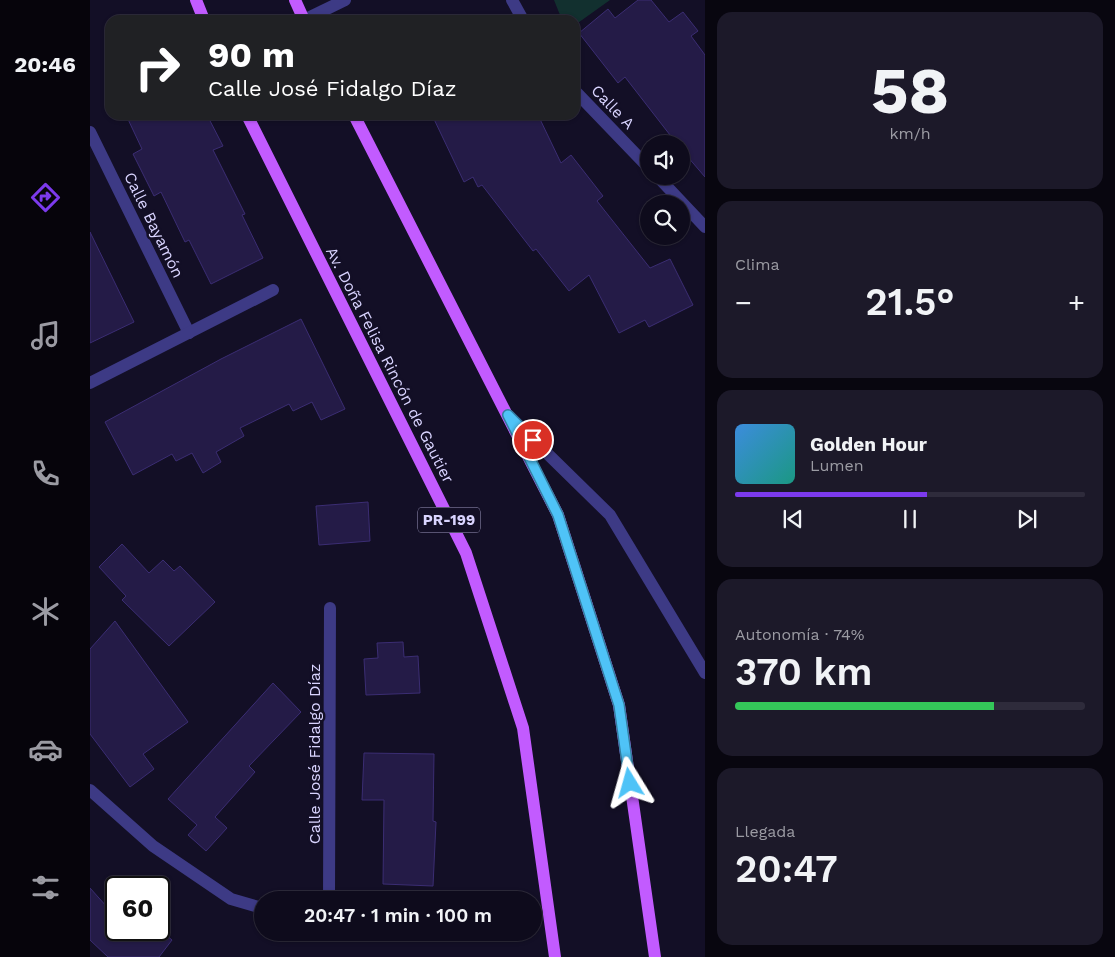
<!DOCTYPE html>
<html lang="es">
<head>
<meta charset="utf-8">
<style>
  body { margin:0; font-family:"Work Sans",sans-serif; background:#1c1929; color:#f1f3f6; height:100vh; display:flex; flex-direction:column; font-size:19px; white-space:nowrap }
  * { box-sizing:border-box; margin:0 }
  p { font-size:16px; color:#9b9ba3 }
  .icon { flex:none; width:28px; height:28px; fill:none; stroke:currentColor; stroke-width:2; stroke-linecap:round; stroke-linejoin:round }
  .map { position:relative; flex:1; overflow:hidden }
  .panel { display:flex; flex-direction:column; gap:12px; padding:12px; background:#08060f; width:410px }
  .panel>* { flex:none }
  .top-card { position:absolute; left:15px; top:15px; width:475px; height:105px; border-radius:15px; box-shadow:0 1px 4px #0004,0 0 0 1px #2e2b3b; background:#202124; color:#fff; overflow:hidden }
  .buttons { position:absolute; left:550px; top:135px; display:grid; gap:10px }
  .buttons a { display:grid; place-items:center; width:50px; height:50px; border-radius:50%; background:#0e0b1c; box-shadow:0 1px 4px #0004,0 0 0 1px #2e2b3b; font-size:25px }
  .speed { position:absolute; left:15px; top:876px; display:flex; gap:10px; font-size:25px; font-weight:700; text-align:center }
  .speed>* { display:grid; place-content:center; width:65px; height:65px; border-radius:50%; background:#0e0b1c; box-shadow:0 1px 4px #0004,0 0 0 1px #2e2b3b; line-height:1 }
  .speed .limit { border:2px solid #111; border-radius:8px; background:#fff; color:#111 }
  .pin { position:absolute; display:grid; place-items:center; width:42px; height:42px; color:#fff; margin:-21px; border:2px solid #fff; border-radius:50%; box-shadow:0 1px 5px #0007 }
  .me { position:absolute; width:55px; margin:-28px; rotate:352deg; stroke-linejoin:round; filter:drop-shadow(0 0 4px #0008) }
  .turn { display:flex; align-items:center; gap:18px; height:105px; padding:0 20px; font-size:22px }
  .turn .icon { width:65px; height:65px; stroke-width:2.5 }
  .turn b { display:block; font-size:35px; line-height:42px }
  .big { font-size:38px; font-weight:600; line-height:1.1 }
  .panel .card { flex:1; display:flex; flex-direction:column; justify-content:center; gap:8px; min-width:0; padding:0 18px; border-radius:15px; background:#1c1929 }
  .panel .dial { align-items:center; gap:0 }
  .dial b { font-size:65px; line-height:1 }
  .song { display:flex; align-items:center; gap:15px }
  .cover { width:60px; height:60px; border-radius:8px; background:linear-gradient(135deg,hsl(210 70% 55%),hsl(170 70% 35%)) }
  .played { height:5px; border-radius:2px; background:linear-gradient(90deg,#7c3aed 55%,#2e2b3b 55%) }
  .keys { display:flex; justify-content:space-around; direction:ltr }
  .heat { display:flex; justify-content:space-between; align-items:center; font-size:28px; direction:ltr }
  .charge { height:8px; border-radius:4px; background:linear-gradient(90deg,#34c759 74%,#2e2b3b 0) }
  .trip { position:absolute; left:164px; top:891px; width:288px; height:50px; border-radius:25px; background:#0e0b1c; box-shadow:0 1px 4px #0004,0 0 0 1px #2e2b3b; font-weight:600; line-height:50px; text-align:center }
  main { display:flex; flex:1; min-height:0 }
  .tabs { display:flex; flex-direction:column; width:90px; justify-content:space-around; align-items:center; background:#06040b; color:#9b9ba3 }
  .tabs .icon { width:35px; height:35px }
  .tabs .on { color:#7c3aed }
  .tabs b { font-size:22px; color:#f1f3f6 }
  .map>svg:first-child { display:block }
  .green { fill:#12302f }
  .building { fill:#241b47; stroke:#3b2d73 }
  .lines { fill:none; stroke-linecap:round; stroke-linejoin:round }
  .minor { stroke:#3d3a85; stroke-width:12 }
  .major { stroke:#c25bff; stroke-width:12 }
  .route-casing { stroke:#337fa1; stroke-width:12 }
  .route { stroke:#4fc3f7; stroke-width:9 }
  .labels { text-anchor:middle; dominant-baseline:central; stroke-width:5; stroke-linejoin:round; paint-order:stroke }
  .shield { fill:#130f26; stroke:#9e99be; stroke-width:1 }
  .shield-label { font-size:15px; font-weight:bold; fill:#d9d4ff }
  .street-label { font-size:16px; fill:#d9d4ff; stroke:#130f26 }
</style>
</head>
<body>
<main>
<nav class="tabs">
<b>20:46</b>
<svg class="icon on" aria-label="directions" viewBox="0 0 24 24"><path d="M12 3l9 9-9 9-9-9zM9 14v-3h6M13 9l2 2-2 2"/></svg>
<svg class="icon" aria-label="music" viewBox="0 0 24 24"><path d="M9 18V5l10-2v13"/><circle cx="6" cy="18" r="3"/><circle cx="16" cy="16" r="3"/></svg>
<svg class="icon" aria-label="phone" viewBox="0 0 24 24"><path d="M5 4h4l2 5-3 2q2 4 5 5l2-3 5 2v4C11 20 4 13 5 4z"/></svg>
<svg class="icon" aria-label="climate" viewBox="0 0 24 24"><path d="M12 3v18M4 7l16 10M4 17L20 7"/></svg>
<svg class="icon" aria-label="car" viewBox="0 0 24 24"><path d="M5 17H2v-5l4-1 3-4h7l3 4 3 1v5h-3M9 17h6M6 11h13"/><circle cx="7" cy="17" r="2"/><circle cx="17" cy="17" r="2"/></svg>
<svg class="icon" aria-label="filters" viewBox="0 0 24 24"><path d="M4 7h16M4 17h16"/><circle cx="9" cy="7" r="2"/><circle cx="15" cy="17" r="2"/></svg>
</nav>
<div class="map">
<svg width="615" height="957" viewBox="0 0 615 957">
  <rect width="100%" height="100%" fill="#130f26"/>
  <!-- green -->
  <polygon class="green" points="464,0 520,0 485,25 485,20 472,20"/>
  <!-- building -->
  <g class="building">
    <polygon points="548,0 561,0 579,22 593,12 608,31 601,36 615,55 615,177 591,149 591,144 587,144 535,77 528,83 489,33 518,9 525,18"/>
    <polygon points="36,115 117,115 133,146 123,150 155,214 152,215 173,258 121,284 99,240 95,242 71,192 64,196 43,154 52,149"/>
    <polygon points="342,115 448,115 471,163 481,155 513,196 507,201 560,268 580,259 603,305 559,327 555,320 529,333 499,275 479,291 446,249 443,251 392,185 388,187 383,177 374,182"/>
    <polygon points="0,232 44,322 0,343"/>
    <polygon points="211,319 255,409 231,420 222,402 203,411 199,404 150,428 154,436 126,452 131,462 113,473 102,453 86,461 82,454 43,475 15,422 131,359"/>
    <polygon points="278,502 280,541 229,545 226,506"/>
    <polygon points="32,544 59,573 73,560 84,571 90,566 125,602 79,646 32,600 36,596 9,567"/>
    <polygon points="25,621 98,722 53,754 64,769 40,787 0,734 0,649"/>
    <polygon points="313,642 314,657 328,656 330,693 276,695 274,659 288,658 287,643"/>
    <polygon points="183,683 211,712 159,766 165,772 125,817 137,828 116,851 98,835 107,825 78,799"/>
    <polygon points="274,753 344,754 343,821 346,822 343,886 293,884 294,800 272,800"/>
    <polygon points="0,888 26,917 26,930 70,930 82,940 69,957 18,957 0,940"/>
  </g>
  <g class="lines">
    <!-- minor -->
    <g class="minor">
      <polyline points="422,0 433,20"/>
      <polyline points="214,20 255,0"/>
      <polyline points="485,91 559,168"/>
      <polyline points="0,132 99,333"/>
      <polyline points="567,176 615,227"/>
      <polyline points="0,383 183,290"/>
      <polyline points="419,416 520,515 615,673"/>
      <polyline points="0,790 63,846 141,899 172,908"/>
      <polyline points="239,900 240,608"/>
    </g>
    <!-- major -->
    <g class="major">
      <polyline points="106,0 114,20"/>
      <polyline points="205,0 214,20"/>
      <polyline points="157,115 376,553 433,728 465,957"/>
      <polyline points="264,115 468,515 529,705 565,957"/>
    </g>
  </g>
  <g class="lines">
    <defs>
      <polyline id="route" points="443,440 418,415 468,515 529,705 540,783"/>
    </defs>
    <!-- route casing -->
    <use href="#route" class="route-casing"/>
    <!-- route -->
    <use href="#route" class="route"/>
  </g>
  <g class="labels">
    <!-- shield labels -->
    <rect class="shield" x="328" y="507.5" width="62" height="25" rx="4"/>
    <g class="shield-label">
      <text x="359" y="520">PR-199</text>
    </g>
    <!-- street labels -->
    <g class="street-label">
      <text transform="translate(523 107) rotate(46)">Calle A</text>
      <text transform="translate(64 225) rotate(64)">Calle Bayamón</text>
      <text transform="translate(300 365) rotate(63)">Av. Doña Felisa Rincón de Gautier</text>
      <text transform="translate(224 754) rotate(-90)">Calle José Fidalgo Díaz</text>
    </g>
  </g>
</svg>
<div class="buttons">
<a><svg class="icon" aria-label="sound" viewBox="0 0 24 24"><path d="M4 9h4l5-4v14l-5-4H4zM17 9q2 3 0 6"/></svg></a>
<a><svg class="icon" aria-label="search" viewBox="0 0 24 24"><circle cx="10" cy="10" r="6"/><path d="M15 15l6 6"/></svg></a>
</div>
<div class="speed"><div class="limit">60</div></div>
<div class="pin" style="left:443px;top:440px;background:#d93025"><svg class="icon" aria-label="arrive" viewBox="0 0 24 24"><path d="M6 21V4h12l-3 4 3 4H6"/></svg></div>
<svg class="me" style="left:540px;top:783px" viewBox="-20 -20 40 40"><path d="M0-17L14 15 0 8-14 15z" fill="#4fc3f7" stroke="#fff" stroke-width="4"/></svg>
<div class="trip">20:47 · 1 min · 100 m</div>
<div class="top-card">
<div class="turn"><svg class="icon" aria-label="right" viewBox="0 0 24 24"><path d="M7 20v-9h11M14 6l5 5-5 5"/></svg><div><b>90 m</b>Calle José Fidalgo Díaz</div></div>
</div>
</div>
<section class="panel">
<div class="card dial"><b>58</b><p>km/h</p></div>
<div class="card"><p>Clima</p>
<div class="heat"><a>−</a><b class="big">21.5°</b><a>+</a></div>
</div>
<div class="card">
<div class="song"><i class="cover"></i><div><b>Golden Hour</b><p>Lumen</p></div></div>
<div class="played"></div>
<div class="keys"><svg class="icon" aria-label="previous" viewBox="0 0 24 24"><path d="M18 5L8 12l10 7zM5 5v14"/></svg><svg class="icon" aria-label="pause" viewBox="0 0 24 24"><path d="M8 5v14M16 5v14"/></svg><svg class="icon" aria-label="next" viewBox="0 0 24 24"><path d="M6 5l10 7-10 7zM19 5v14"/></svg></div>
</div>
<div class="card"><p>Autonomía · 74%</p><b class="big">370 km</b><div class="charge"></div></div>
<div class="card"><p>Llegada</p><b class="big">20:47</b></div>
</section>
</main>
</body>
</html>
